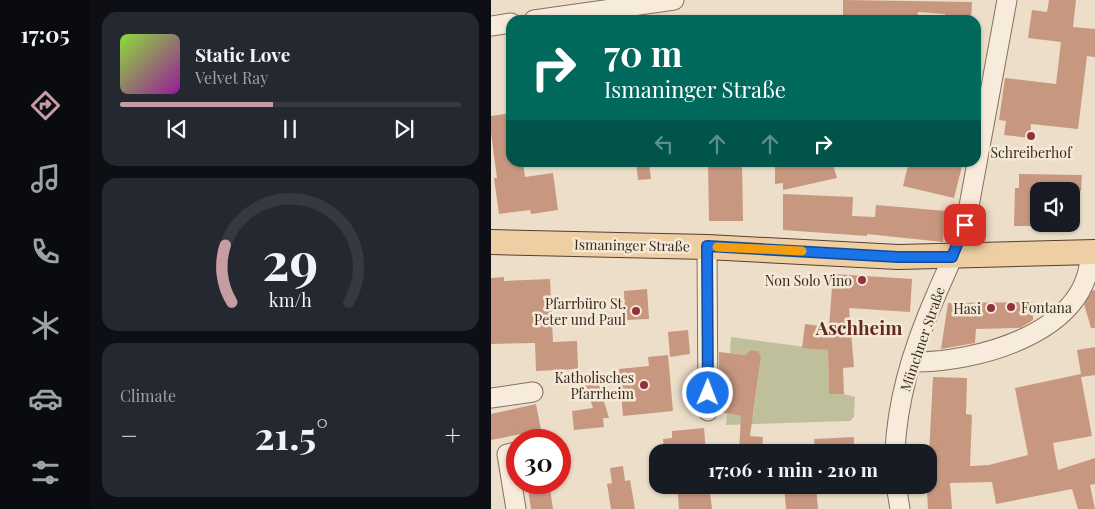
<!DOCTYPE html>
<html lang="en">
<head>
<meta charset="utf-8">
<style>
  body { margin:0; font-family:"Playfair Display",serif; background:#242831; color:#f1f3f6; height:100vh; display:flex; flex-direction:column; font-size:19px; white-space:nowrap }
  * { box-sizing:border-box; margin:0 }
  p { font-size:16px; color:#9ea1a6 }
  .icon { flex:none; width:28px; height:28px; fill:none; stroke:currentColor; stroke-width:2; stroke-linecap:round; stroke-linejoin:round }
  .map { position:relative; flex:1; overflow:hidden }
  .side { display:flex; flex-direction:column; gap:12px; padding:12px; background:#0d0f14; width:401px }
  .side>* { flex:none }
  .guide { position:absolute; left:15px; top:15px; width:475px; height:152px; border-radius:15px; box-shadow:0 1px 4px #0004; background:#00695c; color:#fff; overflow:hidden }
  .buttons { position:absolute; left:539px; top:182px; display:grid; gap:10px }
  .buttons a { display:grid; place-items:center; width:50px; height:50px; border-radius:10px; background:#171b24; box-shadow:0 1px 4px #0004; font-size:25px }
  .speed { position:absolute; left:15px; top:429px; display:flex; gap:10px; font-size:25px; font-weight:700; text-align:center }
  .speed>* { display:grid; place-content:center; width:65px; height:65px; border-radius:50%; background:#171b24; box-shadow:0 1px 4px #0004; line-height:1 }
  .speed .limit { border:8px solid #d22; background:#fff; color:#111 }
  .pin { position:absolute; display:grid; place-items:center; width:42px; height:42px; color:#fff; margin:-21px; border-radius:10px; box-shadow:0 2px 8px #0006 }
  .me { position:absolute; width:55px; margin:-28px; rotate:1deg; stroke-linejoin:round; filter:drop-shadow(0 0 4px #0008) }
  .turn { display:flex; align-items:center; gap:18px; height:105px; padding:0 15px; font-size:22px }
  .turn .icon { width:65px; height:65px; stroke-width:2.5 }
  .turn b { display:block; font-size:35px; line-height:42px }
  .lanes { display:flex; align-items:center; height:48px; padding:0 15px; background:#0003; justify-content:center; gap:25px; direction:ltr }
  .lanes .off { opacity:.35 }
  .big { font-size:38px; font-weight:700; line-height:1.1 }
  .side .card { flex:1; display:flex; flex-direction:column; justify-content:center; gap:8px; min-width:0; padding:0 18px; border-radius:15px; background:#242831 }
  .side .dial { align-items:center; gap:0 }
  .dial svg { height:130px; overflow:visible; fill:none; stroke:#363941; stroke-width:7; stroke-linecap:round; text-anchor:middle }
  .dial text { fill:#f1f3f6; stroke:none }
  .song { display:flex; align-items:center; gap:15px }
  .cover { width:60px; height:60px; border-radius:8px; background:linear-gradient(135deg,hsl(90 70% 55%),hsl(300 70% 35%)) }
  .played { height:5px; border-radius:2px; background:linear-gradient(90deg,#c79ca2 45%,#363941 45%) }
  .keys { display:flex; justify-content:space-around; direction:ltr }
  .heat { display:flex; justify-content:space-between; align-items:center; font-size:28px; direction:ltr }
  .trip { position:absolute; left:158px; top:444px; width:288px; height:50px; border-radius:15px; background:#171b24; box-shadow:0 1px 4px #0004; font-weight:700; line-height:50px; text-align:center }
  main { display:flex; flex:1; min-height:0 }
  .tabs { display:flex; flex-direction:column; width:90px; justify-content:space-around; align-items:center; background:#090b0e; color:#9ea1a6 }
  .tabs .icon { width:35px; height:35px }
  .tabs .current { color:#c79ca2 }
  .tabs b { font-size:22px; color:#f1f3f6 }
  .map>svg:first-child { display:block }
  .cemetery { fill:#bfc09b }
  .building { fill:#c89780 }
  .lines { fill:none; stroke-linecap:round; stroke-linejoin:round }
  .minor-casing { stroke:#88705e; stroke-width:21 }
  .major-casing { stroke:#563f32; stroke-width:26 }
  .minor { stroke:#f7ecdb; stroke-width:19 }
  .major { stroke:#edcfa3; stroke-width:24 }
  .route-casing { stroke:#114b97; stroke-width:12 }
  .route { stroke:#1a73e8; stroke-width:9 }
  .slow { stroke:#f59e0b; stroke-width:9 }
  .poi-dot { fill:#93313b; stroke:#f4e9d7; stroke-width:2 }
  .labels { text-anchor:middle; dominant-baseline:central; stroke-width:5; stroke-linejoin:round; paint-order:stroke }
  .poi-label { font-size:14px; fill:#392a21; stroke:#f4e9d7; text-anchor:end }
  .street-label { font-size:14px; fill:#392a21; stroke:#f4e9d7 }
  .district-label { font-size:19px; font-weight:bold; fill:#632a22; stroke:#f4e9d7 }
</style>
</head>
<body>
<main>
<nav class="tabs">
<b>17:05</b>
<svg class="icon current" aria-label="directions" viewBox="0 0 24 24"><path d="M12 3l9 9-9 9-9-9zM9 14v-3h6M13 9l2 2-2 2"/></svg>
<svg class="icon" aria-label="music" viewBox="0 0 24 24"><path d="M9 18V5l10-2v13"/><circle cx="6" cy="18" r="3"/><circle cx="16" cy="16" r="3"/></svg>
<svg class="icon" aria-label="phone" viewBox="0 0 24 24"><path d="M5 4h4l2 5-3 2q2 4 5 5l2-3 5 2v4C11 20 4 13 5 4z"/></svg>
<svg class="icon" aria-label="climate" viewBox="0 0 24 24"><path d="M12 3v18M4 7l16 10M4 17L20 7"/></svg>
<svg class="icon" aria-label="car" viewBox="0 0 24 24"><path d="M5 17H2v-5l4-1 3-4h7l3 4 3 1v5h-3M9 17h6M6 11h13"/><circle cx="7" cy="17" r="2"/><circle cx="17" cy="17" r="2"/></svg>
<svg class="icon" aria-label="filters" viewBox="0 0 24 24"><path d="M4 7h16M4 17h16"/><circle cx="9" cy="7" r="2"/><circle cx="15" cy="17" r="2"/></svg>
</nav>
<section class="side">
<div class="card">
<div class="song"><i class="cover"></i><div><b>Static Love</b><p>Velvet Ray</p></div></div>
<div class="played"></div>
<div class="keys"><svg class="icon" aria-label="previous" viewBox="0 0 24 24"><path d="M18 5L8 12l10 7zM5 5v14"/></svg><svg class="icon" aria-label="pause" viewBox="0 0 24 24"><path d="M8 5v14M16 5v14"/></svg><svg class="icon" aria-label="next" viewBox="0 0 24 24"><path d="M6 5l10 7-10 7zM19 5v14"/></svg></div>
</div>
<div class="card dial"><svg viewBox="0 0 100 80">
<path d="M14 69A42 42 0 1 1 86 69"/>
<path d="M14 69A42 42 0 0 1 10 34" stroke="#c79ca2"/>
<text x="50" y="56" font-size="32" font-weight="700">29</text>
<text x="50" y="72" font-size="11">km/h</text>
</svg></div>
<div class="card"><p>Climate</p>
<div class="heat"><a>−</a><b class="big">21.5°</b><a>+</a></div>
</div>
</section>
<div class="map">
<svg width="604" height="509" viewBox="0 0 604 509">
  <rect width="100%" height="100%" fill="#ecdec8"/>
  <!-- cemetery -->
  <polygon class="cemetery" points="240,337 337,350 338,394 353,394 364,397 363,417 359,421 235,425 236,414 262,417 270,357 266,351 259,350 255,355 239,353"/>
  <!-- building -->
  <g class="building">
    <polygon points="352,0 481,2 480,20 454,20 454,14 427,12 426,20 352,20"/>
    <polygon points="558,0 585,0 582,27 604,29 604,57 596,56 587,129 540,124 539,138 513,135 515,121 508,120 514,78 565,84 570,42 537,38 541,10 556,12"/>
    <polygon points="20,113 20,162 32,162 34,177 62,173 67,210 40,214 39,210 8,214 3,178 6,178 0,133 0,116"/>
    <polygon points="145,162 158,162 160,179 147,180"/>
    <polygon points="217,162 251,162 252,221 218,221"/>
    <polygon points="284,162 341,162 346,178 292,190 292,183 284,184"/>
    <polygon points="418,162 458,162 471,166 463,198 412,186"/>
    <polygon points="528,174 591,175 590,191 548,191 548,226 523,226 524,188 528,188"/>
    <polygon points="292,194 362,197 361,216 384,217 385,205 455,211 452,242 376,234 376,236 292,230"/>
    <polygon points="342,274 421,279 419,312 358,308 363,367 352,368 353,394 338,394 337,350 311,348 314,324 338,327"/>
    <polygon points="13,277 13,281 59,279 62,342 86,341 87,369 45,371 44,343 0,344 0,278"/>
    <polygon points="156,289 158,319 134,320 133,291"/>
    <polygon points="604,290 604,328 600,328 593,304 601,291"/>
    <polygon points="542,302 542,320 529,328 485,329 484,343 450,349 457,303"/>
    <polygon points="197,330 199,354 179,357 177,332"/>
    <polygon points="604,347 604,375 590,377 601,436 562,443 567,470 604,458 604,484 599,485 604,509 587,509 581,489 505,504 501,482 459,483 461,509 437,509 436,492 442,377 476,378 475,414 481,415 479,466 498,465 537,455 524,388 590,374 586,350"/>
    <polygon points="259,350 267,351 270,357 259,436 272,437 271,451 248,452 250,416 228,412 232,376 228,376 228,352 255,355"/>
    <polygon points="177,355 182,411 132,416 128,369 158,366 157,357"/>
    <polygon points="104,372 118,418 112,418 113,427 83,430 81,411 102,408 92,376"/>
    <polygon points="45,404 50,430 0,440 0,414"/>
    <polygon points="213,428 215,452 173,452 172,439 181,438 181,431"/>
    <polygon points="363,437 363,452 324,452 323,439"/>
    <polygon points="132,466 134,481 139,480 144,509 120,509 116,484 121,483 119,468"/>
    <polygon points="36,482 58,482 62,509 40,509"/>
    <polygon points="186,485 218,485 221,509 188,509"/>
    <polygon points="293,485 325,485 327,509 295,509"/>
  </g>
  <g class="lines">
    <defs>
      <g id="minor">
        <polyline points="43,20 183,0"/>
        <polyline points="0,26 20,23"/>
        <polyline points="216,247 217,411"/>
        <path d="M 420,362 C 484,363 600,333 599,252"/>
        <polyline points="0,398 42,392"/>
        <path d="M 404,452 C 406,398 423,345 445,295 C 456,269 469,244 476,217 L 516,0"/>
        <polyline points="405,485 409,509"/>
        <polyline points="25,509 16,454 26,452"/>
      </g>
      <polyline id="major" points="0,242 216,247 407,257 604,252"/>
    </defs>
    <!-- minor casing -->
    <use href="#minor" class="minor-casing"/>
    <!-- major casing -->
    <use href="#major" class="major-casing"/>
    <!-- minor -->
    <use href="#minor" class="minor"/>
    <!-- major -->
    <use href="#major" class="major"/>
  </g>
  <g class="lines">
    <defs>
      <polyline id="route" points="217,393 216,246 407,257 461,257 474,225"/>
    </defs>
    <!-- route casing -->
    <use href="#route" class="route-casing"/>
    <!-- route -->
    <use href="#route" class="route"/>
    <!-- slow -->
    <polyline class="slow" points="226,247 311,251"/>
  </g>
  <!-- markers -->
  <g class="poi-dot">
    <circle cx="540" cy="136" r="5"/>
    <circle cx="371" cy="280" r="5"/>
    <circle cx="520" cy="307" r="5"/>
    <circle cx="500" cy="308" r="5"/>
    <circle cx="145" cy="311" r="5"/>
    <circle cx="153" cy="385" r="5"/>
  </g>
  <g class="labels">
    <!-- poi labels -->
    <g class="poi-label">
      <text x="540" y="152" text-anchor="middle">Schreiberhof</text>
      <text x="361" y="280">Non Solo Vino</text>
      <text x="135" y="303">Pfarrbüro St.<tspan x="135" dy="16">Peter und Paul</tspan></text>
      <text x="530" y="307" text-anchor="start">Fontana</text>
      <text x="490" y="308">Hasi</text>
      <text x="143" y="377">Katholisches<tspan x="143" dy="16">Pfarrheim</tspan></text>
    </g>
    <!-- street labels -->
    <g class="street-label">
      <text transform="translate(141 245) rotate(1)">Ismaninger Straße</text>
      <text transform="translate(431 339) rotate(-71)">Münchner Straße</text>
    </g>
    <!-- district labels -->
    <g class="district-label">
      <text x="368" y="327">Aschheim</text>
    </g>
  </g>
</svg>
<div class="buttons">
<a><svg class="icon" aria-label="sound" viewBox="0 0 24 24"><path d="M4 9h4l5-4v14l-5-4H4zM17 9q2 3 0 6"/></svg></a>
</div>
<div class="speed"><div class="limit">30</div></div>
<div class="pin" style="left:474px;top:225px;background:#d93025"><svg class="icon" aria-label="arrive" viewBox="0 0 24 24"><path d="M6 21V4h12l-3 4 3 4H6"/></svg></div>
<svg class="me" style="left:217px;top:393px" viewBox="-20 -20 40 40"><circle r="17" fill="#1a73e8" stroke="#fff" stroke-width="3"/><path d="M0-11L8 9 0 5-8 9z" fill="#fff"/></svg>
<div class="trip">17:06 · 1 min · 210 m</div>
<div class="guide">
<div class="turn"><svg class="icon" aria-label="right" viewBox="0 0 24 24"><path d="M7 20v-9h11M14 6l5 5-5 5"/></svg><div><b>70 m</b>Ismaninger Straße</div></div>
<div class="lanes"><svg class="icon off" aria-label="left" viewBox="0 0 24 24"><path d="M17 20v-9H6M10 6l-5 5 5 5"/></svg><svg class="icon off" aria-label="ahead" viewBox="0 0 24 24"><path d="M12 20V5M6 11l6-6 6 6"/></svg><svg class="icon off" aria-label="ahead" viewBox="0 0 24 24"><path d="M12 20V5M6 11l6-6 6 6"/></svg><svg class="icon" aria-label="right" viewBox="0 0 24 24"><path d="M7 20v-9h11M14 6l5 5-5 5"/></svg></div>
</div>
</div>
</main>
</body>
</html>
